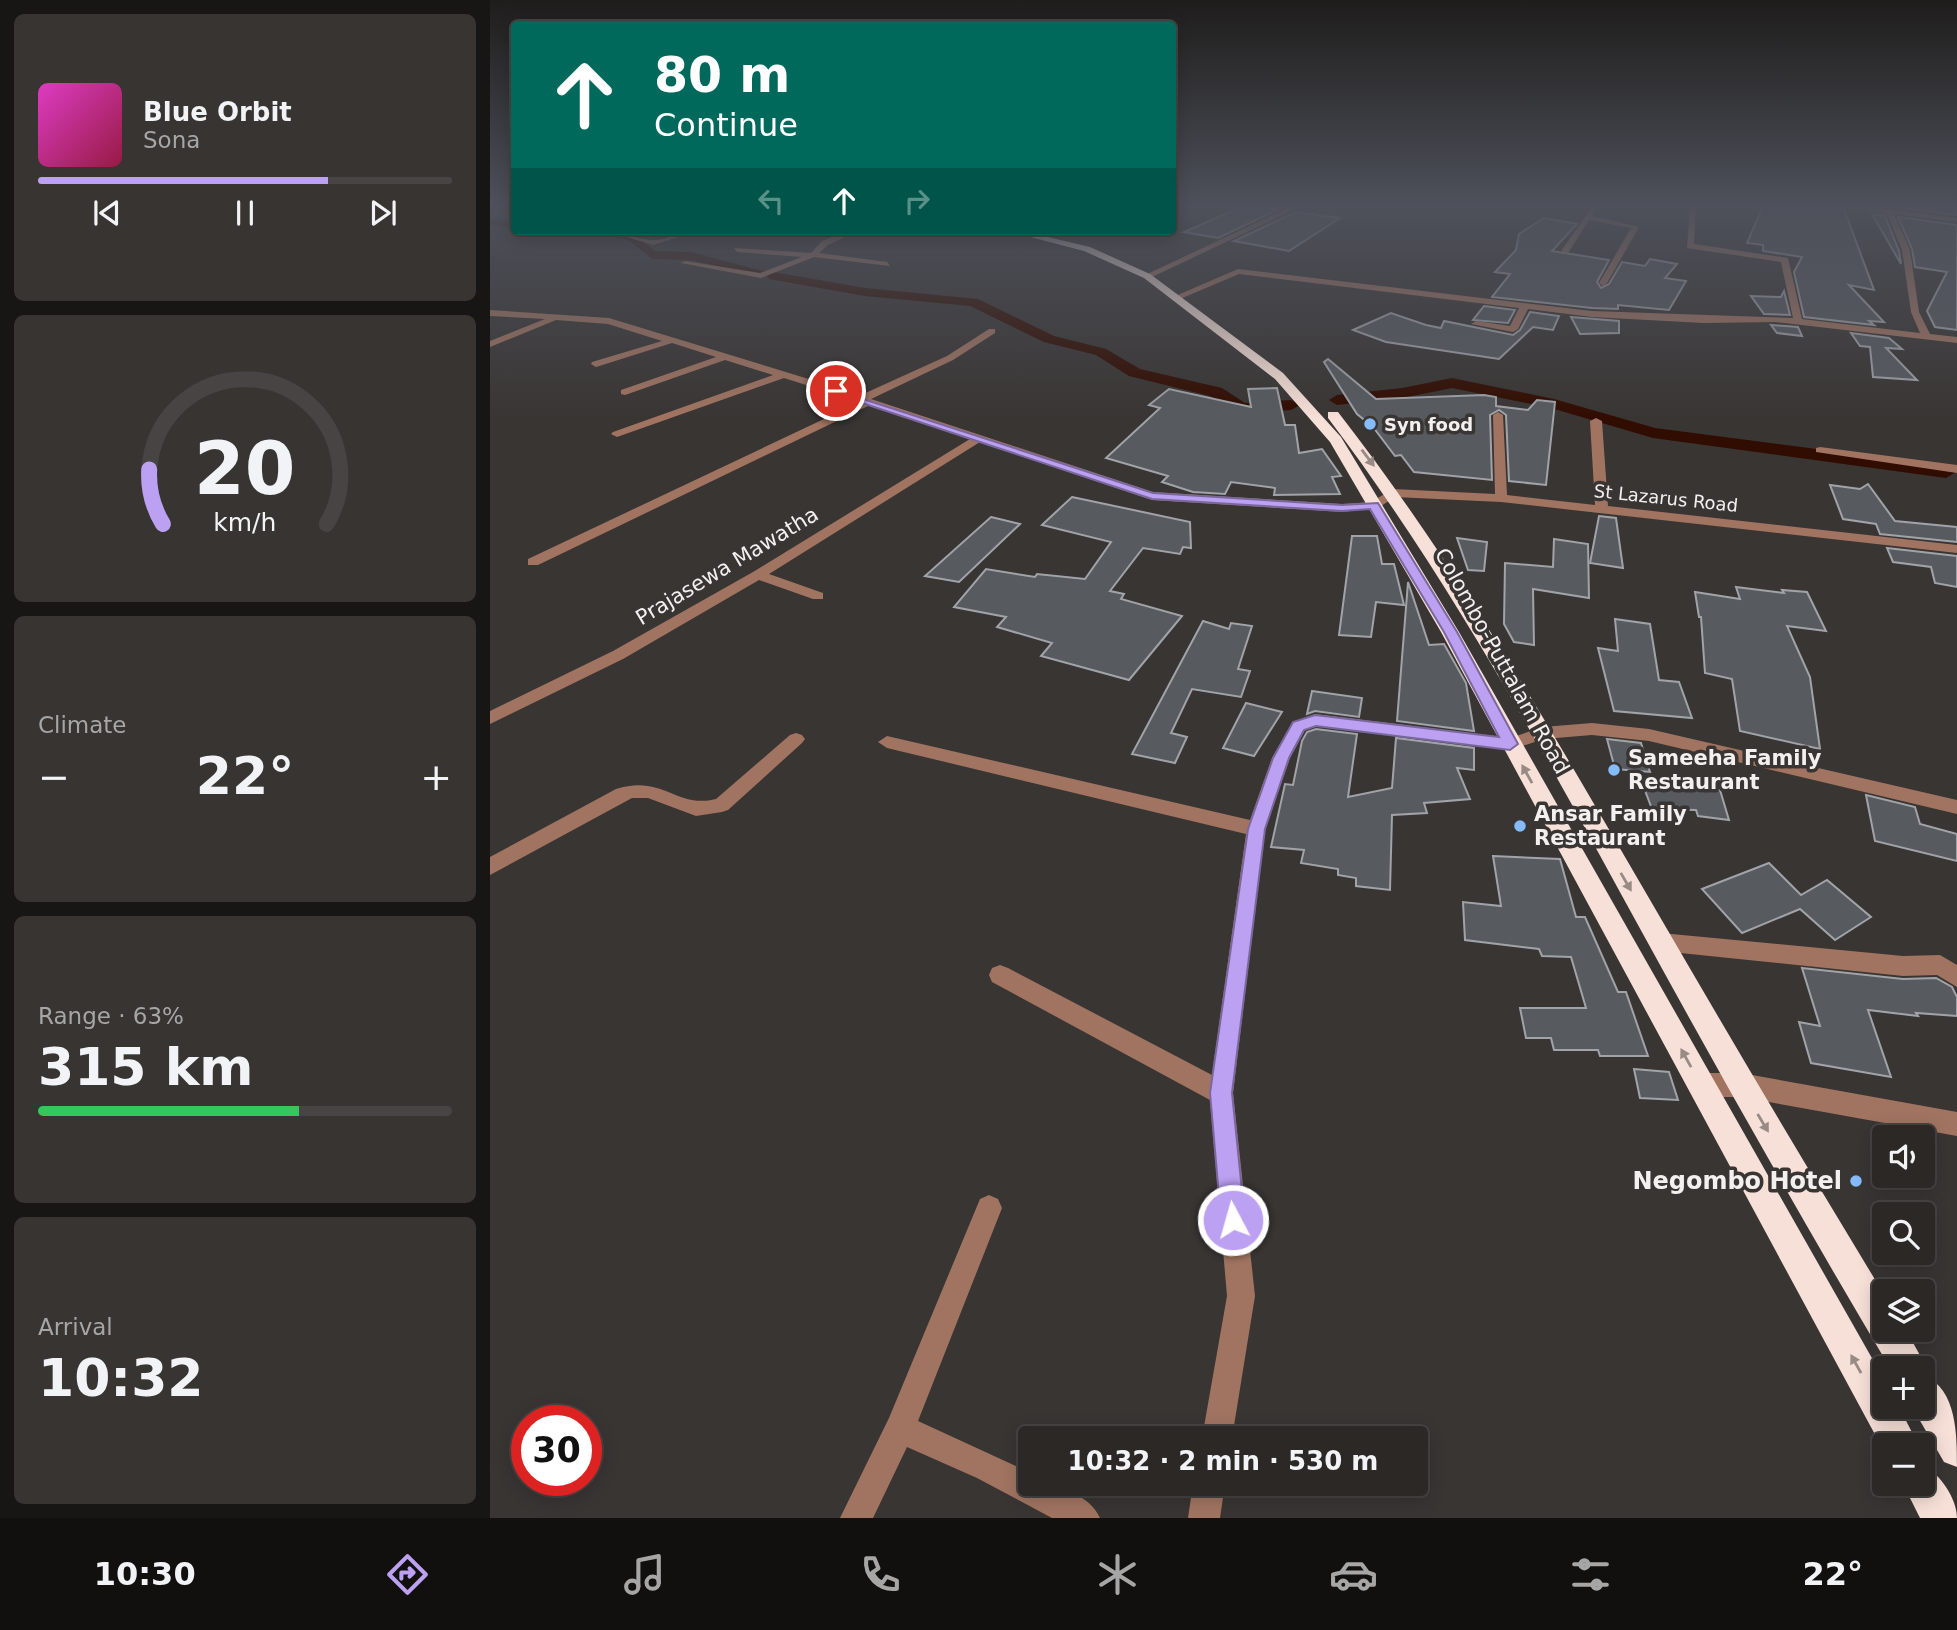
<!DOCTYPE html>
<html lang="en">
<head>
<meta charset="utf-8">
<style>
  body { margin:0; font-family:"DejaVu Sans",sans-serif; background:#373432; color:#f1f3f6; height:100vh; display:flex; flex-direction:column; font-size:26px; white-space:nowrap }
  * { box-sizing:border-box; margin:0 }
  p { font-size:23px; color:#a6a6a7 }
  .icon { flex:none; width:38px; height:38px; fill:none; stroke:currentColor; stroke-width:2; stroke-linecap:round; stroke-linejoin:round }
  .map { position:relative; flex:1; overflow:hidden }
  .panel { display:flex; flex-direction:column; gap:14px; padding:14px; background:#181615; width:490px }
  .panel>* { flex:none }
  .hud { position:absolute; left:21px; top:21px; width:665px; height:214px; border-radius:7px; box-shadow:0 4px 18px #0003,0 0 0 2px #474443; background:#00695c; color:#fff; overflow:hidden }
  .tools { position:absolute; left:1382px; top:1125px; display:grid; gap:14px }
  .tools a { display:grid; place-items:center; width:63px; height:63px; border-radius:7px; background:#2b2826; box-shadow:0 4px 18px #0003,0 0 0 2px #474443; font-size:35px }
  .speed { position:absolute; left:21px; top:1405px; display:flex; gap:14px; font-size:35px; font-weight:700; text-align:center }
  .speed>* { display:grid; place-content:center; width:91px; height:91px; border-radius:50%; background:#2b2826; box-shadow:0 4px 18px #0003,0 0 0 2px #474443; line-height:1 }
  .speed .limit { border:10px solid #d22; background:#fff; color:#111 }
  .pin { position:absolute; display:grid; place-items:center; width:60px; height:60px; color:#fff; margin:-30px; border:4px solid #fff; border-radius:50%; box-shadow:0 2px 7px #0007 }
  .me { position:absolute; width:77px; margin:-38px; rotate:354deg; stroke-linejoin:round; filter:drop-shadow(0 0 5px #0008) }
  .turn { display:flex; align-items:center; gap:24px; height:147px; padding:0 28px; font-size:32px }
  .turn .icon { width:91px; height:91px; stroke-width:2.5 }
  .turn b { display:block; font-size:49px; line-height:60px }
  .lanes { display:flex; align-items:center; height:66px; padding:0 28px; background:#0003; justify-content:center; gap:35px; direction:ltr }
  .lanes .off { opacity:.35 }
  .big { font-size:52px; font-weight:700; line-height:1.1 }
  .panel .tile { flex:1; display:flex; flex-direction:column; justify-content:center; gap:10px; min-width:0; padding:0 24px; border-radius:10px; background:#373432 }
  .panel .dial { align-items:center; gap:0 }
  .dial svg { height:182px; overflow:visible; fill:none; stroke:#474443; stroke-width:7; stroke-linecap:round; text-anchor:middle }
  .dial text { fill:#f1f3f6; stroke:none }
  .song { display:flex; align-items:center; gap:21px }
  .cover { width:84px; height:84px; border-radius:10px; background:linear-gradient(135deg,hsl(310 70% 55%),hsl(340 70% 35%)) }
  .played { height:7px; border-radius:4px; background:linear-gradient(90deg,#bca0f2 70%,#474443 70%) }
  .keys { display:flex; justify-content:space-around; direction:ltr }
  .heat { display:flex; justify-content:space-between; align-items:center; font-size:38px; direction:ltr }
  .charge { height:10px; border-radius:5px; background:linear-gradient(90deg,#34c759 63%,#474443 0) }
  .trip { position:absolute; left:528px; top:1426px; width:410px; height:70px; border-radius:7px; background:#2b2826; box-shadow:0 4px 18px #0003,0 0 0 2px #474443; font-weight:700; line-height:70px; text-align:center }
  .tab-bar { display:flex; height:112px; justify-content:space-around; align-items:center; background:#11100f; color:#a6a6a7 }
  .tab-bar .icon { width:49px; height:49px }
  .tab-bar .selected { color:#bca0f2 }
  .tab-bar b { font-size:32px; color:#f1f3f6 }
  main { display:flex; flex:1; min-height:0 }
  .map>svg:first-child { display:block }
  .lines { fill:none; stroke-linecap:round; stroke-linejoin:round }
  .canal { fill:#310c00; fill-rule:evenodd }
  .building { fill:#575a5e; stroke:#a0a3a8; stroke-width:2 }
  .minor { fill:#a17461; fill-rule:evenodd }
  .highway { fill:#f7e0d7; fill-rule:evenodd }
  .oneway { fill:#988a85 }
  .route { fill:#bca0f2; stroke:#7a689d; stroke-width:2 }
  .poi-dot { fill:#86bbfb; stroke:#393533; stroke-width:2.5 }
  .labels { text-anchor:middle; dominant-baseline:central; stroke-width:7; stroke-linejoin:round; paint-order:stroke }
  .far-poi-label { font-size:18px; font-weight:bold; fill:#f3f0ef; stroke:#393533; text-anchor:start }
  .far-street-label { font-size:18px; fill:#f3f0ef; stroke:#393533 }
  .street-label { font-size:21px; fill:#f3f0ef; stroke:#393533 }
  .poi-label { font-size:21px; font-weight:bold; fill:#f3f0ef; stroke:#393533; text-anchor:start }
  .near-poi-label { font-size:24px; font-weight:bold; fill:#f3f0ef; stroke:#393533; text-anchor:end }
</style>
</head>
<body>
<main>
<section class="panel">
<div class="tile">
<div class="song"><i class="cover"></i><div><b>Blue Orbit</b><p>Sona</p></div></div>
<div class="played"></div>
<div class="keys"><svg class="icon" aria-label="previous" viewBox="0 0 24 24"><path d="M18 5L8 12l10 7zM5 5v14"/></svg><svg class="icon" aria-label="pause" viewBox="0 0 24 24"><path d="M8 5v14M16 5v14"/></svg><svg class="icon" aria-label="next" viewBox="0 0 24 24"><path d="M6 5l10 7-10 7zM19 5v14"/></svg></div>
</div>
<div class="tile dial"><svg viewBox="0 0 100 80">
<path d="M14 69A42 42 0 1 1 86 69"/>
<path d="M14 69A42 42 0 0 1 8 45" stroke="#bca0f2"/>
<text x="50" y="56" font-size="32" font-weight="700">20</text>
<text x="50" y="72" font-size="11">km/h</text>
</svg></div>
<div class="tile"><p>Climate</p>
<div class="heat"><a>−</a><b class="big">22°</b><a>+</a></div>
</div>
<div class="tile"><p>Range · 63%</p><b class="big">315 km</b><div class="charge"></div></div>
<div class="tile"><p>Arrival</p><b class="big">10:32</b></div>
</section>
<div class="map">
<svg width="1467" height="1518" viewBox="0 0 1467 1518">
  <rect width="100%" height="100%" fill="#393533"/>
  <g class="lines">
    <!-- canal -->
    <g class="canal">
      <polygon points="0,219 24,222 24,228 0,225"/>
      <polygon points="88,231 143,233 165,251 201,252 276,272 269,276 201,260 162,259 139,240"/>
      <polygon points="284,272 375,288 488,299 564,336 616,349 650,369 732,388 755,403 801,400 810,405 801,410 752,413 720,396 639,376 606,355 554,342 480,306 375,296 279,279 277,276"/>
      <polygon points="962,378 1064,399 1165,428 1456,466 1466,472 1456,478 1163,438 1061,408 962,388 912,398 847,405 839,400 847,395 912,388"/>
    </g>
  </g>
  <!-- building -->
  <g class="building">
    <polygon points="753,206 789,209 728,238 694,232"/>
    <polygon points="1273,206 1347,206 1354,209 1384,290 1359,285 1394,322 1379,321 1384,325 1314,317 1304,272 1312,257 1273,251 1273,245 1257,243"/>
    <polygon points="1397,206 1467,206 1467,215"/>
    <polygon points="806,212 850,218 799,251 744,241"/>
    <polygon points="1382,214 1395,216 1409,251 1411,264"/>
    <polygon points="1408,217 1467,225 1467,330 1445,327 1437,311 1457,272 1425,267 1422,249"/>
    <polygon points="1054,218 1087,224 1062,251 1119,260 1107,282 1111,288 1119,284 1132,262 1155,266 1160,259 1187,264 1175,278 1196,281 1179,310 1128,305 1128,309 1102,308 1002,297 1020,274 1005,272 1026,250 1029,234"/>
    <polygon points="1294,291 1300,315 1274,314 1261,296 1291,297"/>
    <polygon points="994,306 1025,310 1018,323 983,320"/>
    <polygon points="1040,312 1069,316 1063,330 1043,327 1009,359 896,342 863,330 901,313 936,325 951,328 954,321 1023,335 1030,330"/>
    <polygon points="1081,317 1129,321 1129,333 1090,334"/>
    <polygon points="1281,325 1308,327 1312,336 1287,333"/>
    <polygon points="1361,333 1399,338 1412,349 1396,348 1427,380 1383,377 1380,347 1370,346"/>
    <polygon points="838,359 886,399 994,395 1006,397 1006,406 1038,410 1047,400 1065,402 1056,485 1019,481 1016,415 1009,410 1000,415 1002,480 924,472 911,455 905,456 883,427 867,414 834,362"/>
    <polygon points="787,388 795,425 805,425 809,453 832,449 851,476 842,477 850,494 784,495 785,488 741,482 735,494 703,492 672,482 678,476 616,458 670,408 659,405 679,389 761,407 758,389"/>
    <polygon points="1378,484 1405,521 1467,527 1467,542 1390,534 1386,524 1353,519 1340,485 1370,489"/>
    <polygon points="582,497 700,522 701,548 693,547 690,554 653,548 620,591 634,594 631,599 692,616 639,680 551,656 562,643 507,627 516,617 464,607 496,569 545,577 547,574 595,579 621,542 552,525"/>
    <polygon points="1109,516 1126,518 1133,568 1100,563"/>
    <polygon points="501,517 530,524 469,582 435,576"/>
    <polygon points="862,536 887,536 892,564 904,564 914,605 886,602 881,637 849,635"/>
    <polygon points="967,538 997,542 994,571 978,570"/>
    <polygon points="1064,539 1098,544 1099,598 1043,589 1044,645 1024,642 1014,624 1015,563 1063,567"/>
    <polygon points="1397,548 1467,556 1467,587 1445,583 1441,567 1403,562"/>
    <polygon points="918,582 939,645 954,644 976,683 984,731 907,721"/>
    <polygon points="1246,587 1294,593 1292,590 1317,592 1336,631 1297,626 1320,677 1330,749 1250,731 1242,679 1215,673 1211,617 1209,617 1205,592 1250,599"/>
    <polygon points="1125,619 1160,624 1169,680 1189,682 1202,718 1124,711 1108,648 1128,651"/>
    <polygon points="713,621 739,629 741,623 762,626 748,669 760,671 751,697 702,689 681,733 697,737 685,763 642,754"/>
    <polygon points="822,691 872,698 869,717 825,711 817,714"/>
    <polygon points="756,703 792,712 764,756 733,748"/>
    <polygon points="826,729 867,734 858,797 902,788 906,738 984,748 984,770 967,768 980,799 934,803 937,813 902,815 900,890 866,886 866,878 848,875 848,869 811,863 814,850 781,847 795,784 803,785 812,741 817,732"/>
    <polygon points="1117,739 1151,743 1160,772 1125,769"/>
    <polygon points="1151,780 1230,790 1239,820 1208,816 1206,810 1162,809"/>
    <polygon points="1376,795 1425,807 1430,824 1467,834 1467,861 1385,841"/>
    <polygon points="1003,856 1070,859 1086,917 1095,917 1128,992 1136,992 1158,1056 1110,1056 1108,1050 1064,1050 1061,1038 1036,1038 1030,1008 1096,1008 1081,957 1052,956 1049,949 975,940 973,902 1011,906"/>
    <polygon points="1279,863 1311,895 1337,880 1381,917 1345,940 1310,909 1252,933 1212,889"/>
    <polygon points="1312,968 1413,979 1446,978 1462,987 1467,997 1467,1016 1426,1013 1428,1016 1378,1010 1401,1077 1321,1063 1309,1022 1330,1026"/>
    <polygon points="1144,1069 1179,1072 1188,1100 1150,1098"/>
  </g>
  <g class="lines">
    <!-- minor -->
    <g class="minor">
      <polygon points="802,206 812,206 660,278 653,276"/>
      <polygon points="1106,206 1102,216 1149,227 1117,283 1113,286 1109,283 1141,228 1099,220 1078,253 1071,251 1102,207"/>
      <polygon points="1200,206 1206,206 1204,244 1298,258 1312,319 1430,333 1421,312 1412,250 1397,214 1349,206 1373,206 1467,218 1467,222 1404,214 1420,250 1429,312 1440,334 1467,337 1467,343 1286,322 1213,323 1102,317 1038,309 1028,329 1023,332 981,324 986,321 1020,326 1029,308 749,274 690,299 683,297 748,269 1102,311 1303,318 1291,262 1197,248"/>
      <path d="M 117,231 C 133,231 147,240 162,240 C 177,241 191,231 207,231 L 163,245 Z"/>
      <polygon points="357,231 367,231 338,245 329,253 397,262 400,266 324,257 271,278 191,263 195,261 270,273 312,257 247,252 244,248 321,253 332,241"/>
      <polygon points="0,310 119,318 371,395 457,356 499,329 505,329 505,333 463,360 381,399 663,492 852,504 881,502 903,489 1005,494 1003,415 1008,412 1013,415 1017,495 1105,505 1100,421 1106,418 1112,421 1118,506 1467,545 1467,553 1011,502 905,497 888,508 852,512 662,500 490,442 279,574 333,593 333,599 323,599 269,580 133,659 0,724 0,711 123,651 263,572 480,439 380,405 48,565 38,565 38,559 370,402 294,378 127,437 121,434 123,432 283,375 235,360 135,395 131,394 131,390 226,357 182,343 106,367 101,364 102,362 172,341 118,324 66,320 0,347 0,341 55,319 0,316"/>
      <polygon points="1330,447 1467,465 1467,473 1326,452 1326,448"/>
      <polygon points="825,714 1020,738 1053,727 1102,723 1159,729 1467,800 1467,814 1159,741 1102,735 1054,739 1020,750 826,726 815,730 800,758 775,829 743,1093 765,1296 742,1438 712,1438 737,1296 720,1100 502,982 499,975 502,968 510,965 518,968 722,1075 756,834 397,748 388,742 397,736 760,820 782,758 803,722"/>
      <path d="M 306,733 L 312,735 L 315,739 L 312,743 L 238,810 L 232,812 L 206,816 L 158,798 L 142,798 L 0,875 L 0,857 L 126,789 C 173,774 186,809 226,799 L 300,735 Z"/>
      <polygon points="1171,933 1413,956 1450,955 1467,965 1467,987 1447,975 1413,976 1171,951 1164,949 1160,942 1164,935"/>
      <polygon points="1210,1073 1251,1073 1467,1112 1467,1136 1251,1097 1210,1097 1202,1093 1198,1085 1202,1077"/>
      <path d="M 499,1195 L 508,1199 L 512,1208 L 428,1421 L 541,1473 L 541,1484 C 565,1484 600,1494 610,1518 L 562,1518 L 487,1478 L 417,1447 L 383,1518 L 350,1518 L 399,1418 L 490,1199 Z"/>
      <polygon points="703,1484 735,1484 730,1518 698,1518"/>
    </g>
    <!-- highway -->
    <g class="highway">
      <polygon points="517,231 532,231 600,247 660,274 793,373 851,437 969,632 1395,1381 1395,1407 1409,1407 1429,1446 1395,1446 1395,1453 951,632 840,442 785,379 654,278 594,251"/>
      <path d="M 838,412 L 848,412 C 968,566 1065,737 1163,905 C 1239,1036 1316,1166 1395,1296 L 1395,1330 L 1416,1330 L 1437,1368 L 1434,1375 C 1467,1390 1467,1434 1467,1467 L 1454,1462 L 1422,1407 L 1433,1407 L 1433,1368 L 1400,1368 C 1315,1225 1233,1080 1153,934 C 1056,757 960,579 838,418 Z"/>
      <path d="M 1433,1466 C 1450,1473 1467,1499 1467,1518 L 1430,1518 L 1413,1484 L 1433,1484 Z"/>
    </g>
  </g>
  <!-- one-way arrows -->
  <defs><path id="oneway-solid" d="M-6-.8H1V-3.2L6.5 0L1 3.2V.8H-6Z" transform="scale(1.75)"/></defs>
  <g class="oneway">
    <use href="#oneway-solid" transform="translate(878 458) rotate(53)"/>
    <use href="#oneway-solid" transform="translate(1037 774) rotate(-119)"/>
    <use href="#oneway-solid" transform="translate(1136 882) rotate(60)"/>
    <use href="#oneway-solid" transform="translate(1196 1058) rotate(-119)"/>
    <use href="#oneway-solid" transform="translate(1273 1123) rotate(59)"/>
    <use href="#oneway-solid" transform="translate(1366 1364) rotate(-119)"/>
  </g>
  <!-- sky -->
  <linearGradient id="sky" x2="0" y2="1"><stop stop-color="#1f1d1c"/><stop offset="0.49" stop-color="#4e515b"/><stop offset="1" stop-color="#4e515b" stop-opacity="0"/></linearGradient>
  <rect width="1467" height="419" fill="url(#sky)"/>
  <!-- route -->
  <polygon class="route" points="342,389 663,493 852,505 888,503 967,632 1028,744 1020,750 826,726 814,730 799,758 775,829 742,1093 755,1220 752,1228 743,1232 735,1228 731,1220 720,1093 758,829 783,758 803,722 825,715 1009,737 954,632 880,509 852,511 662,499 342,393"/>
  <!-- markers -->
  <g class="poi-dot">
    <circle cx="880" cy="424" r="7"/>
    <circle cx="1124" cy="770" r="7"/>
    <circle cx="1030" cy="826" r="7"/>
    <circle cx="1366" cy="1181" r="7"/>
  </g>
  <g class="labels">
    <!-- far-poi labels -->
    <g class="far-poi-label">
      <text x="894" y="424">Syn food</text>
    </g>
    <!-- far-street labels -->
    <g class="far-street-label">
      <text transform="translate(1176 498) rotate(6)">St Lazarus Road</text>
    </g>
    <!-- street labels -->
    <g class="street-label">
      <text transform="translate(237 566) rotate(-31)">Prajasewa Mawatha</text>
      <text transform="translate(1012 661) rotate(61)">Colombo-Puttalam Road</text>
    </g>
    <!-- poi labels -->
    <g class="poi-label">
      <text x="1138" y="758">Sameeha Family<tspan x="1138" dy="24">Restaurant</tspan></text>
      <text x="1044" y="814">Ansar Family<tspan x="1044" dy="24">Restaurant</tspan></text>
    </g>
    <!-- near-poi labels -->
    <g class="near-poi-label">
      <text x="1352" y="1181">Negombo Hotel</text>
    </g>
  </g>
</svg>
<div class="tools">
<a><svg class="icon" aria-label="sound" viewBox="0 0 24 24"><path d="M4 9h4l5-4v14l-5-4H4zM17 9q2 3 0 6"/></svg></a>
<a><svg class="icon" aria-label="search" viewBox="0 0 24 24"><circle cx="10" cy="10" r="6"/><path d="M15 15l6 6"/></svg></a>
<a><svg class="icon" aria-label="layers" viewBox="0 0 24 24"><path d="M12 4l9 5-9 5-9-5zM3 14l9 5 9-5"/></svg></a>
<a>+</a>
<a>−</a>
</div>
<div class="speed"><div class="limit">30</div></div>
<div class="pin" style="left:346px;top:391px;background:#d93025"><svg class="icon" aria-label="arrive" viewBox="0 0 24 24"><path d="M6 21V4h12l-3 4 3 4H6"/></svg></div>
<svg class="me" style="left:743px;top:1220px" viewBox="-20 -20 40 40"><circle r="17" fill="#bca0f2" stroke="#fff" stroke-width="3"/><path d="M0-11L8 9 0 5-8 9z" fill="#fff"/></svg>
<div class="trip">10:32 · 2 min · 530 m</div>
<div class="hud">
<div class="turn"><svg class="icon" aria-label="ahead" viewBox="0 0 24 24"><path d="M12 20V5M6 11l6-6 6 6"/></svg><div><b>80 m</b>Continue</div></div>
<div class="lanes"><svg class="icon off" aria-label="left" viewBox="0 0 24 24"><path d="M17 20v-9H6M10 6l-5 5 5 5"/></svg><svg class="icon" aria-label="ahead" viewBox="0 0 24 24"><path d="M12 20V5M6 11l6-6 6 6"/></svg><svg class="icon off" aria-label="right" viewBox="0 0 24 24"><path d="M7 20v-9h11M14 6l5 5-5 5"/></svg></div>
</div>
</div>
</main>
<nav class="tab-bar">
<b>10:30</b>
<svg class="icon selected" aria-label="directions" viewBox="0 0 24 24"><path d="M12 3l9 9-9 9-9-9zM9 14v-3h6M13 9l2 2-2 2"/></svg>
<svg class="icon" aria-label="music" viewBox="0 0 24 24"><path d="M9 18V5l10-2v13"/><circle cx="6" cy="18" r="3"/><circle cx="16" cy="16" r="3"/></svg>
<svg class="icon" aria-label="phone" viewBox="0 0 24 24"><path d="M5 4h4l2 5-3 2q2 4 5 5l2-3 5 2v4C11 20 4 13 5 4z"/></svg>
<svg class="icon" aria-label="climate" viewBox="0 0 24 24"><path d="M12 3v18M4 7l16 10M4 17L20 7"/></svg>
<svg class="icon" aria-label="car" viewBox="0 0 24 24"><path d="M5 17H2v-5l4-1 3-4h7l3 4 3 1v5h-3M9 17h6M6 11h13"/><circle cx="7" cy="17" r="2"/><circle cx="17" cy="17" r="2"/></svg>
<svg class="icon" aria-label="filters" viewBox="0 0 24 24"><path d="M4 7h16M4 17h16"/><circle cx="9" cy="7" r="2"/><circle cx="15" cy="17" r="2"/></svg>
<b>22°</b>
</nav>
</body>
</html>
